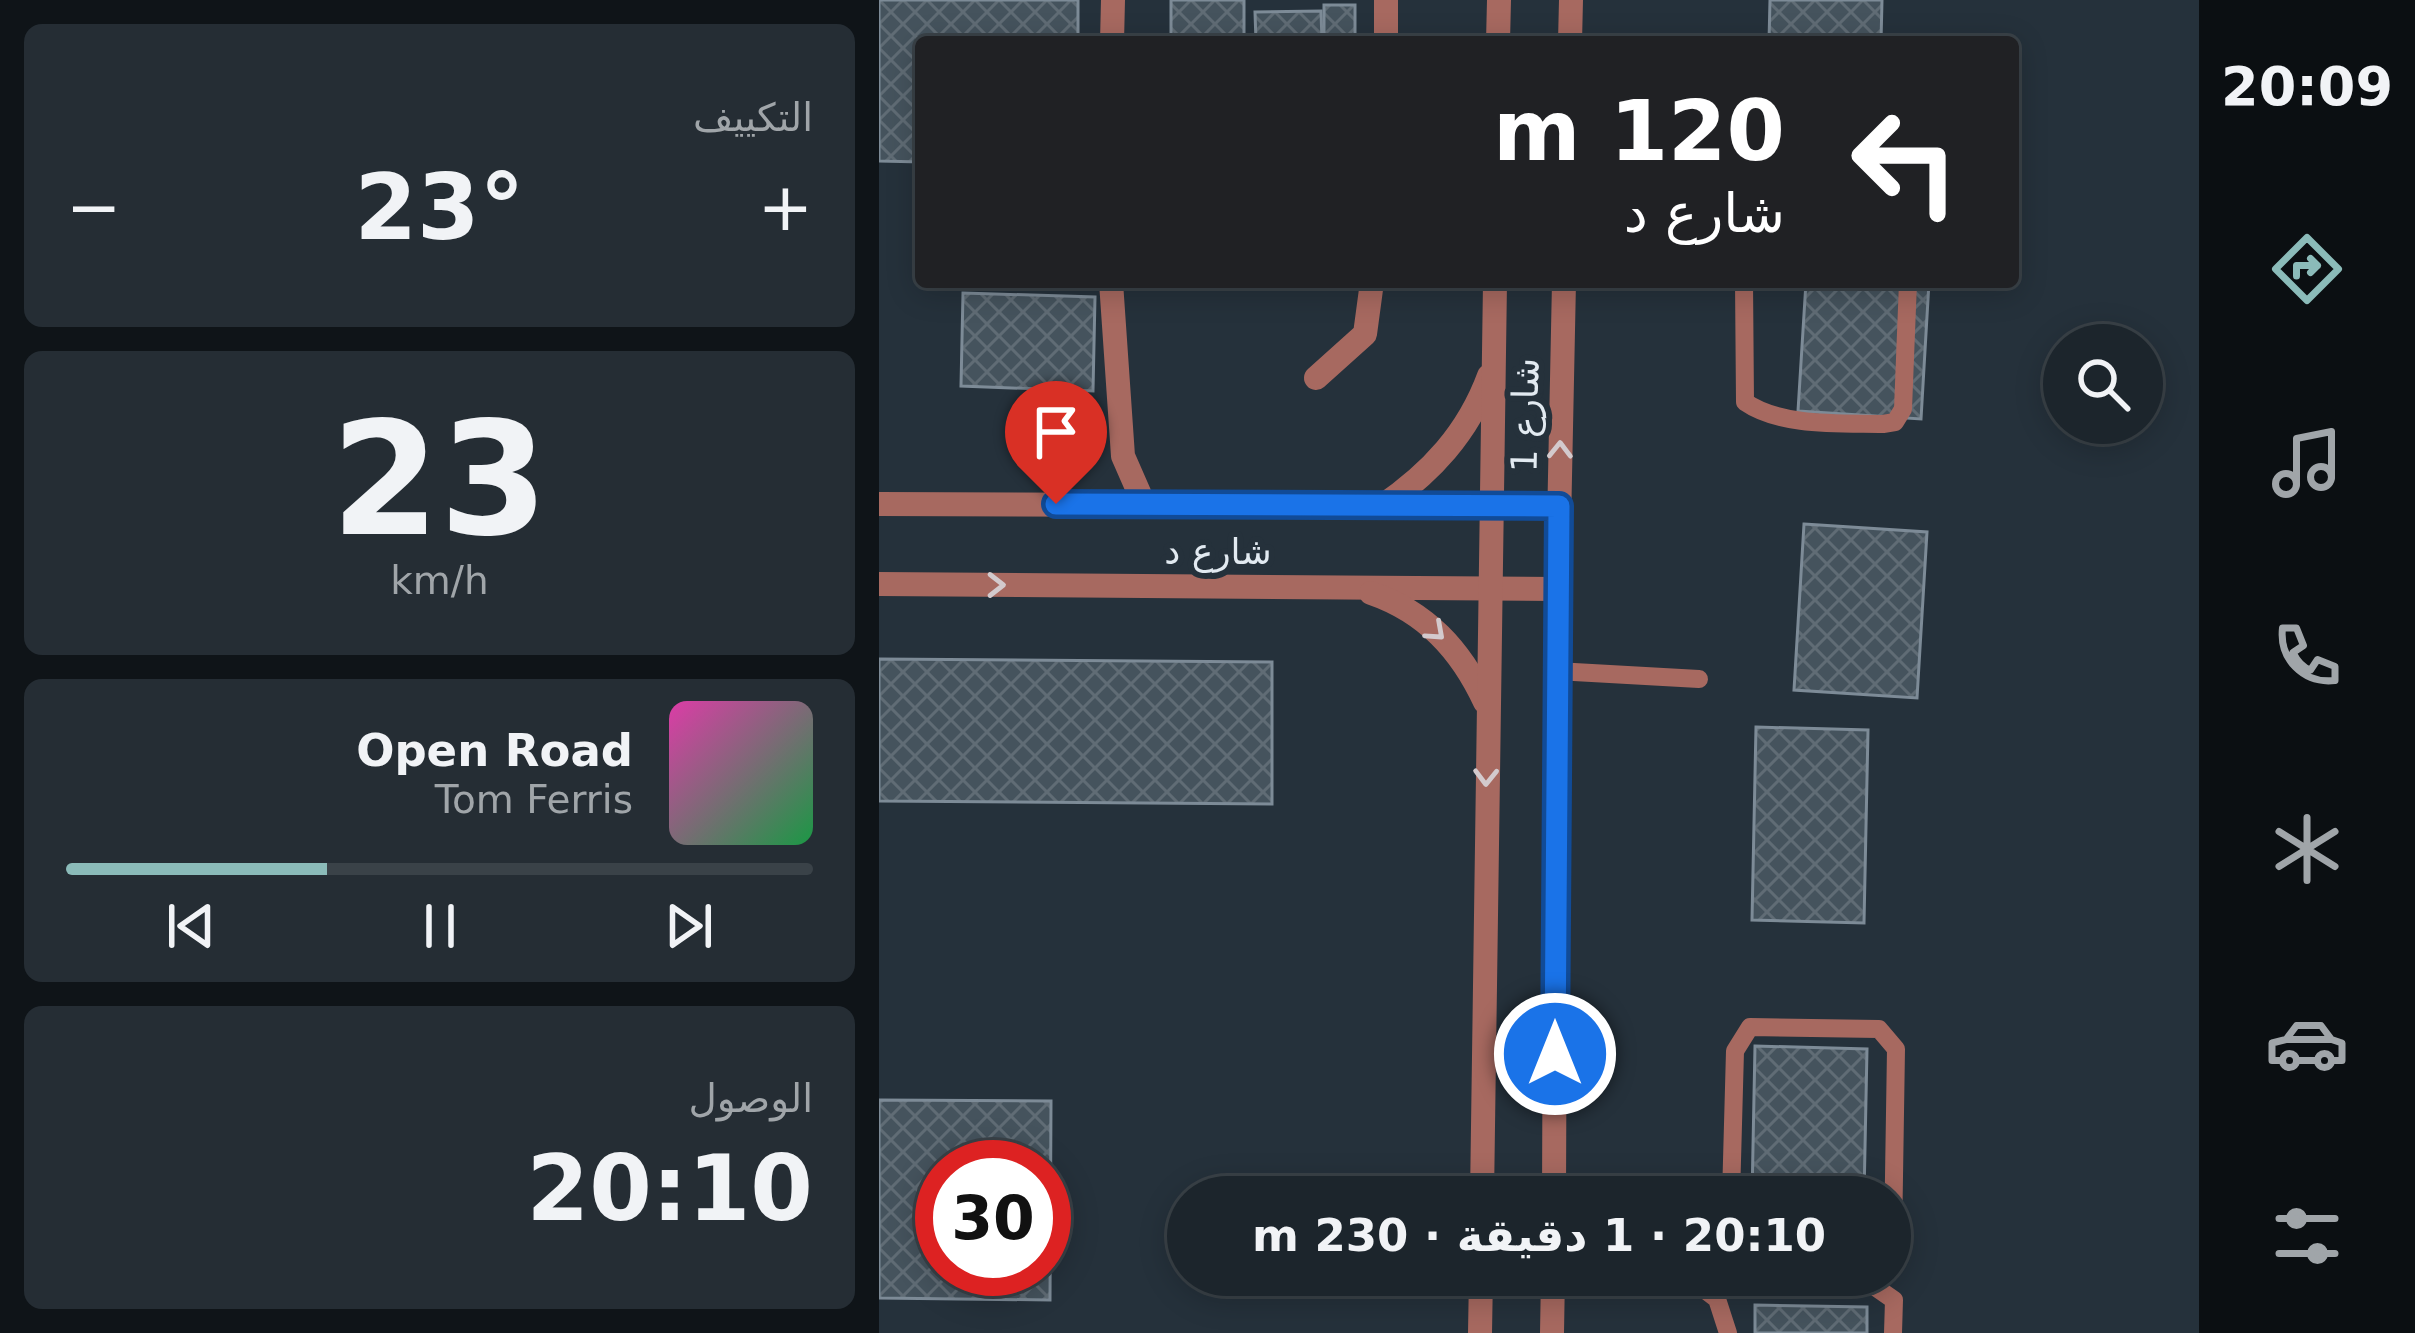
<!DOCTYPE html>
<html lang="ar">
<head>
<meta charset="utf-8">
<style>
  body { margin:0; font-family:"DejaVu Sans","Noto Naskh Arabic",sans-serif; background:#252d34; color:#f1f3f6; direction:rtl; height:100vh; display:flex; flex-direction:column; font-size:45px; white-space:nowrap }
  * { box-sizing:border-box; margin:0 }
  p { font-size:39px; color:#a0a5a9 }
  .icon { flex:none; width:66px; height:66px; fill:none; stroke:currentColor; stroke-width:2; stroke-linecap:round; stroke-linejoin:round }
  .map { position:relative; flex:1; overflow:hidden; direction:ltr }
  .sheet { display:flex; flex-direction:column; gap:24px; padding:24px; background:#0f1418; width:879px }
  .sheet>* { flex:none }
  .banner { position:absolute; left:36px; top:36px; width:1104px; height:252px; border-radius:12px; box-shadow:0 6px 30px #0003,0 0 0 3px #3a4248; direction:rtl; background:#202124; color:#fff; overflow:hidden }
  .buttons { position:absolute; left:1164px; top:324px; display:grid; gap:24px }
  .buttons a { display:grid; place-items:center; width:120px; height:120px; border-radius:50%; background:#1c252c; box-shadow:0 6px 30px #0003,0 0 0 3px #3a4248; font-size:60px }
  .speed { position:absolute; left:36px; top:1140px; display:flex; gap:24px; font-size:60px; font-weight:700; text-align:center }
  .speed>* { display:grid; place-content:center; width:156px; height:156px; border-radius:50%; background:#1c252c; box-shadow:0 6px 30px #0003,0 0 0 3px #3a4248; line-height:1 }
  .speed .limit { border:18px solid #d22; background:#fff; color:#111 }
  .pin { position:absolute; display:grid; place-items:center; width:102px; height:102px; color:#fff; margin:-123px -51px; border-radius:50% 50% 50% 0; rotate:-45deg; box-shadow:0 0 12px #0007 }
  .pin .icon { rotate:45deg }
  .me { position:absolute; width:132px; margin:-66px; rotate:0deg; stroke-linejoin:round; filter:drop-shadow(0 0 9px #0008) }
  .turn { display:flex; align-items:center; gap:42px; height:252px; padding:0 36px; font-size:54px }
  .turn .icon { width:156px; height:156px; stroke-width:2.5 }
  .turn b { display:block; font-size:84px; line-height:102px }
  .big { font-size:90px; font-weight:800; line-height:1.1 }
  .sheet .widget { flex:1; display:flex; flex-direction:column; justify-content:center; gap:18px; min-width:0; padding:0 42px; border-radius:18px; background:#252d34 }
  .sheet .dial { align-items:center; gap:0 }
  .dial b { font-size:156px; line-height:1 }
  .song { display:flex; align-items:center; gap:36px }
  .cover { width:144px; height:144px; border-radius:18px; background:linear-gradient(135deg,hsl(320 70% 55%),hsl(140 70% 35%)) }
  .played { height:12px; border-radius:6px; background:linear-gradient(90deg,#8bbbb9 35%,#3a4248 35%) }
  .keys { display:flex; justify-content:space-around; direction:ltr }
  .heat { display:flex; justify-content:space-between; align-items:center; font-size:66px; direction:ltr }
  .trip { position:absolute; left:288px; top:1176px; width:744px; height:120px; border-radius:60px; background:#1c252c; box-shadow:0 6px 30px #0003,0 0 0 3px #3a4248; font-weight:800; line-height:120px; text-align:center; direction:rtl }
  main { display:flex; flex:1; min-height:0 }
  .tab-bar { display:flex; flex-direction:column; width:216px; justify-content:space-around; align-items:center; background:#0b0f12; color:#a0a5a9 }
  .tab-bar .icon { width:84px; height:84px }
  .tab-bar .active { color:#8bbbb9 }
  .tab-bar b { font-size:54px; color:#f1f3f6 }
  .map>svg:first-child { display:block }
  .building { fill:url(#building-cross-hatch); stroke:#7d8b97; stroke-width:3; fill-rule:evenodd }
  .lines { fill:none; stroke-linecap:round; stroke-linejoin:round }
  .lane { stroke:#a76960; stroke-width:18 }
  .street { stroke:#a76960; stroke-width:24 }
  .oneway { stroke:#d3cacd }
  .route-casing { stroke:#114b97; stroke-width:30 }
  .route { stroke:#1a73e8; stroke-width:21 }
  .labels { text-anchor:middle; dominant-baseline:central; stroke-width:12; stroke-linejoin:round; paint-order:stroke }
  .street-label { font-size:36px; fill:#e2eaf1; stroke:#25313b }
</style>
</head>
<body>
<main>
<nav class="tab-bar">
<b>20:09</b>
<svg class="icon active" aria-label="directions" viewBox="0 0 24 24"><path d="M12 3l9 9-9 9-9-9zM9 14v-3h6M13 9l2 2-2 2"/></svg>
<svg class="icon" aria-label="music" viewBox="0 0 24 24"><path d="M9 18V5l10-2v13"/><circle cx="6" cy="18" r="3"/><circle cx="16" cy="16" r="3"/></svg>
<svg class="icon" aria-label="phone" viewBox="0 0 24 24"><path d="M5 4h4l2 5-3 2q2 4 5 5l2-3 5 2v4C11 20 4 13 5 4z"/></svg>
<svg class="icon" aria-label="climate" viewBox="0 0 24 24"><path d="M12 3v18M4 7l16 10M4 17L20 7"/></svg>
<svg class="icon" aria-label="car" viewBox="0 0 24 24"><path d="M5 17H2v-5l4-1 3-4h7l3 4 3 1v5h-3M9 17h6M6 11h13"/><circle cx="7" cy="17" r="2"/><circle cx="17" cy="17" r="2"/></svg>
<svg class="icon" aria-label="filters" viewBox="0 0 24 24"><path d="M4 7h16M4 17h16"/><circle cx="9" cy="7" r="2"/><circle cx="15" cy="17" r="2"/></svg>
</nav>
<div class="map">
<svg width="1320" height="1333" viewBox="0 0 1320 1333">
  <defs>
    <pattern id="building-cross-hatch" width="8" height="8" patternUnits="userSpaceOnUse" patternTransform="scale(3)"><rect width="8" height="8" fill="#45535d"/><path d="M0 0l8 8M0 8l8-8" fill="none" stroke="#606c75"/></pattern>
  </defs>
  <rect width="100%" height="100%" fill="#25313b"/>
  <!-- building -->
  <g class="building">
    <polygon points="0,0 199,0 199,42 42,42 42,162 0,161"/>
    <rect x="292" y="0" width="73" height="42"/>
    <polygon points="891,0 1003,0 1002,42 890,42"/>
    <rect x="445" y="5" width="31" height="37"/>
    <polygon points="442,11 443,42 377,42 376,12"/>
    <polygon points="927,282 1050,282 1042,419 919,411"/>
    <polygon points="84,293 216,297 214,391 82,386"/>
    <polygon points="925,524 1048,532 1038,698 915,690"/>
    <polygon points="0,659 393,662 393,804 0,801"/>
    <polygon points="877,727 989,730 985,923 873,920"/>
    <polygon points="876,1046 988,1049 985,1197 873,1197"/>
    <path d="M 0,1100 L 172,1101 L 171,1300 L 0,1298 ZM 63,1167 L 165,1167 L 165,1269 L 63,1269 Z"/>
    <polygon points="876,1305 988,1307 988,1333 876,1333"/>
  </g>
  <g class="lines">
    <!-- lane -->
    <g class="lane">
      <path d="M 865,282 L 866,402 C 902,427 962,423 1004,424 L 1016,422 L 1024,409 L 1029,282"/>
      <polyline points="677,671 820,679"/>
      <polyline points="852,1197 856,1051 871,1027 1000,1029 1017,1049 1014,1240 1011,1243"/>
      <polyline points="813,1280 838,1299 849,1333"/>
      <polyline points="814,1281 992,1284 1015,1300 1014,1333"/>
    </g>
    <!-- street -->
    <g class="street">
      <polyline points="233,42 234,0"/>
      <polyline points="507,42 507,0"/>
      <polyline points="619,42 620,0"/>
      <polyline points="691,42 692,0"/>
      <polyline points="232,282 244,456 265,504"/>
      <polyline points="437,378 486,334 493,282"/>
      <polyline points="0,504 680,506"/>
      <path d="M 502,507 C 552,473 589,433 610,376"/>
      <polyline points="0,584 678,589"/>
      <path d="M 492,593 C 547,612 582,650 606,702"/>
      <polyline points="603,1197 616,282"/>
      <polyline points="675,1197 677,671 685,282"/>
      <polyline points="601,1333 602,1275"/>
      <polyline points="673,1333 674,1275"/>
    </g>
  </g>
  <!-- one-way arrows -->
  <defs><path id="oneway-chevron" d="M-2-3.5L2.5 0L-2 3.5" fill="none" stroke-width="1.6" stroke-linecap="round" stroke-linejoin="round" transform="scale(3)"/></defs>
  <g class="oneway">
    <use href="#oneway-chevron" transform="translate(681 450) rotate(-89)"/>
    <use href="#oneway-chevron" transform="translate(117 585)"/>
    <use href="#oneway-chevron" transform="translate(557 632) rotate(42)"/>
    <use href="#oneway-chevron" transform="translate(607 777) rotate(91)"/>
  </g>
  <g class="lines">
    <defs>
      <polyline id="route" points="177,504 680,506 676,1054"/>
    </defs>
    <!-- route casing -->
    <use href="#route" class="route-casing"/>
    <!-- route -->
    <use href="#route" class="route"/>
  </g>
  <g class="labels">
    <!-- street labels -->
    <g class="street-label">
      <text transform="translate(646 415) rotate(-89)">شارع 1</text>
      <text x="339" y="551">شارع د</text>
    </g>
  </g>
</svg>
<div class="buttons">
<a><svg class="icon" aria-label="search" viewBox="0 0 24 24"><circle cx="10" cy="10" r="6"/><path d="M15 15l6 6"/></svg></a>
</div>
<div class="speed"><div class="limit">30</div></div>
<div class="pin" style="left:177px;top:504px;background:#d93025"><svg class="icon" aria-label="arrive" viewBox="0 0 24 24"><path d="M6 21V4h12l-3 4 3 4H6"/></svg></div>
<svg class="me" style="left:676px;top:1054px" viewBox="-20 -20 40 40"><circle r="17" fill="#1a73e8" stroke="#fff" stroke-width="3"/><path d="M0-11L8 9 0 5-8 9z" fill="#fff"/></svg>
<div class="trip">20:10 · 1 دقيقة · 230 m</div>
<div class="banner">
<div class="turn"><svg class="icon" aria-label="left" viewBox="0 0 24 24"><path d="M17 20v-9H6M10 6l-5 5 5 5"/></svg><div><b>120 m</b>شارع د</div></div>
</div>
</div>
<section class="sheet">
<div class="widget"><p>التكييف</p>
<div class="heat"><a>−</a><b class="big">23°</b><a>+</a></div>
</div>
<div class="widget dial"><b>23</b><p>km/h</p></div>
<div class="widget">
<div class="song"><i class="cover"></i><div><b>Open Road</b><p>Tom Ferris</p></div></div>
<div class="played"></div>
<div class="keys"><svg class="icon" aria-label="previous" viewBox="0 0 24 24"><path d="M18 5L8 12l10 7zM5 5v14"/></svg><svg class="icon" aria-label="pause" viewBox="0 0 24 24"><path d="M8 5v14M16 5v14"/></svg><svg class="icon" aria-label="next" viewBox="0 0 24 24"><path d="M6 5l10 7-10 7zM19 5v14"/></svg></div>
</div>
<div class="widget"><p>الوصول</p><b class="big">20:10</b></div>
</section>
</main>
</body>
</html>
